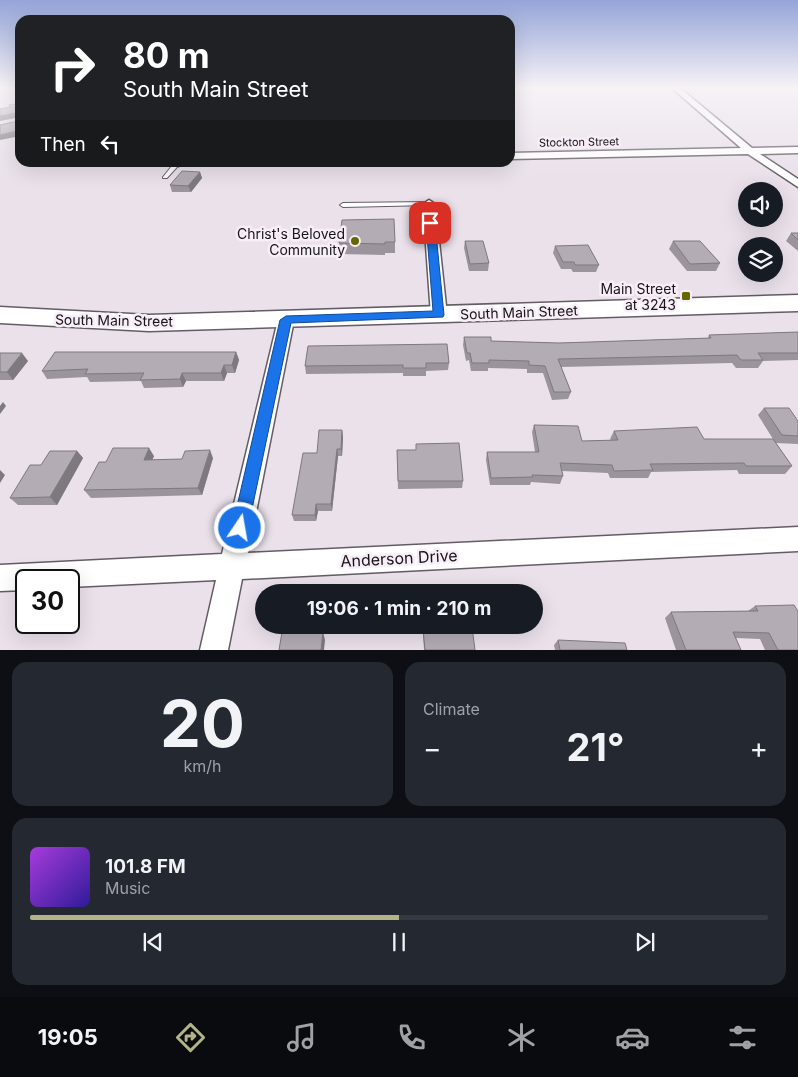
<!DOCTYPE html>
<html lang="en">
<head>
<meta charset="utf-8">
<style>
  body { margin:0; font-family:Inter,sans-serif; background:#242831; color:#f1f3f6; height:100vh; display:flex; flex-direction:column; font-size:19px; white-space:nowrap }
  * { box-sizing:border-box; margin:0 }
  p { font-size:16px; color:#9ea1a6 }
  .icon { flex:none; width:28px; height:28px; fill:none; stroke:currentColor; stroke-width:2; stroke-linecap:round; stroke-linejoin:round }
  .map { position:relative; height:650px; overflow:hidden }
  .panel { display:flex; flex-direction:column; gap:12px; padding:12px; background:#0d0f14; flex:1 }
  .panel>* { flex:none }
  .guide { position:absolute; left:15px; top:15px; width:500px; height:152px; border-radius:15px; box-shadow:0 5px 20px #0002; background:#202124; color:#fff; overflow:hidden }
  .fabs { position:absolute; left:738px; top:182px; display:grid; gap:10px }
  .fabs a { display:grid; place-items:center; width:45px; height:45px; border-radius:50%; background:#171b24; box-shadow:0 5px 20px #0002; font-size:25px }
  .speed { position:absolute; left:15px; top:569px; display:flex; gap:10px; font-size:25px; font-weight:700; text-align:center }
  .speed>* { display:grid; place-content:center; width:65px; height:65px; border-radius:50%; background:#171b24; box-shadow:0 5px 20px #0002; line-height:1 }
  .speed .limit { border:2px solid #111; border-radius:8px; background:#fff; color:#111 }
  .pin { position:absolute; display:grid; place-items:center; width:42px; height:42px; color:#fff; margin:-21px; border-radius:10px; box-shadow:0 2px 8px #0006 }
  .me { position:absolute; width:55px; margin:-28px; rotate:12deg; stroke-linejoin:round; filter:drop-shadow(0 0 4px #0008) }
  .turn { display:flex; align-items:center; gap:18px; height:105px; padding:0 25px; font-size:22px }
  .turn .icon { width:65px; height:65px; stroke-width:2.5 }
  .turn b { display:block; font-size:35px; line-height:42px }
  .then { display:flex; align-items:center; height:48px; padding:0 25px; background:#0003; gap:10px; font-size:19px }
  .big { font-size:38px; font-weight:700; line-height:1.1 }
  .panel .widget { flex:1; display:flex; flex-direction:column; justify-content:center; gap:8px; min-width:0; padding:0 18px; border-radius:15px; background:#242831 }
  .panel .dial { align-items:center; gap:0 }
  .dial b { font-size:65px; line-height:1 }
  .song { display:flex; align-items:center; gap:15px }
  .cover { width:60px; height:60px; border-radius:8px; background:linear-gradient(135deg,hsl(280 70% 55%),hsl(250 70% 35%)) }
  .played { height:5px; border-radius:2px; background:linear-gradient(90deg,#b2b488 50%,#363941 50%) }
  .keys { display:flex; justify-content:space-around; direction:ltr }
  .heat { display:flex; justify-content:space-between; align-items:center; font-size:28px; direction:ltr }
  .panel .tiles { flex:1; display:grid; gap:12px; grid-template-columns:1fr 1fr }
  .widget:last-child { grid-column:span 2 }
  .trip { position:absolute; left:255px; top:584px; width:288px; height:50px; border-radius:25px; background:#171b24; box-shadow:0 5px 20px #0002; font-weight:700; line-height:50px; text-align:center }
  .tabs { display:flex; height:80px; justify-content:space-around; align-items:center; background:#090b0e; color:#9ea1a6 }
  .tabs .icon { width:35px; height:35px }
  .tabs .selected { color:#b2b488 }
  .tabs b { font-size:22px; color:#f1f3f6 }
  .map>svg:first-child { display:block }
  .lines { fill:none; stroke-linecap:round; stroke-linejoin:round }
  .service-casing { stroke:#645c65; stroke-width:2 }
  .minor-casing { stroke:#645c65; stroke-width:3 }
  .primary-casing { stroke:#645c65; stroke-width:3 }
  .service { fill:#fff; fill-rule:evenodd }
  .minor { fill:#fff; fill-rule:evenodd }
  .primary { fill:#fff; fill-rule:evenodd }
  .wall { fill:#9b949c }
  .shaded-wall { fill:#7e787f }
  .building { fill:#b4acb5; stroke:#7e787f }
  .route { fill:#1a73e8; stroke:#114b97 }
  .poi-dot { fill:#646702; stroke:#f7eef8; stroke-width:2 }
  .labels { text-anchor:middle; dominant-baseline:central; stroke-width:5; stroke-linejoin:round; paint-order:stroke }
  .far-street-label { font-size:11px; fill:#181519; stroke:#f7eef8 }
  .poi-label { font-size:14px; fill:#181519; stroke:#f7eef8; text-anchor:end }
  .street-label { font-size:14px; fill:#181519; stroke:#f7eef8 }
  .near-street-label { font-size:16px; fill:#181519; stroke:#f7eef8 }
</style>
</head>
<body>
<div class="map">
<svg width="798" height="650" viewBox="0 0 798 650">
  <rect width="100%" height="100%" fill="#eae1eb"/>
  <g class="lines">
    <defs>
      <g id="service">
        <polygon points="180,162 192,162 177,167 167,178 163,178 163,177 171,167"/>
        <polygon points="429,202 431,203 431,205 343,207 340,205 343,203"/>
      </g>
      <g id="minor">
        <polygon points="672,88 680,88 752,148 798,147 798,153 760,154 798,179 798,187 748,154 510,159 510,153 741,148"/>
        <polygon points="429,200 435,204 447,315 445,319 439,320 433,319 431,315 423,204"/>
        <polygon points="286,315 292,316 294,320 248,553 798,527 798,551 242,579 228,650 200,650 216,580 69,587 69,580 26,580 26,590 0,591 0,565 222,554 278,320 280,316"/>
      </g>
      <polygon id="primary" points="798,295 798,311 149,331 0,323 0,307 149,315"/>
    </defs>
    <!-- service casing -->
    <use href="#service" class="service-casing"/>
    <!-- minor casing -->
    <use href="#minor" class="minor-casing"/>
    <!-- primary casing -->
    <use href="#primary" class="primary-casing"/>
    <!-- service -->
    <use href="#service" class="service"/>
    <!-- minor -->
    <use href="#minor" class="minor"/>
    <!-- primary -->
    <use href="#primary" class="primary"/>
  </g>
  <!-- wall -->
  <g class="wall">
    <polygon points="200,172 202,178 191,192 172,192 170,185"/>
    <polygon points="791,233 798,233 798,251 786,241"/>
    <polygon points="465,241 489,263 488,271 469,271 464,248"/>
    <polygon points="673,241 720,263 716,271 687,271 669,249"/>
    <polygon points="395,242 395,253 385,253 385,255 340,254 339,243"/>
    <polygon points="555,246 599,265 596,272 573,272 571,269 561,269 553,253"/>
    <polygon points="798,332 798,360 763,361 758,368 736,368 732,363 561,367 571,392 568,399 552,400 543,373 527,373 527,369 488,368 488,371 471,371 469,360 466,361 463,345 464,337 491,341 559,343 708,338 709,335"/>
    <polygon points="308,346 449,363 448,370 426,371 426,376 403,376 403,373 306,374 305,366"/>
    <polygon points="236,352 239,360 235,373 227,373 224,381 186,381 183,387 144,388 141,381 90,382 87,377 47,379 42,371"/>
    <polygon points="0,353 28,361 13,380 0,380"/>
    <polygon points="764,408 798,421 798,444 776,443 792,466 785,474 739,474 737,470 651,472 648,478 610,478 608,473 562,471 563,476 560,484 531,482 530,485 490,485 486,460 487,452 535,452 532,432 534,425 582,441 611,440 610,439 614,431 704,439 773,439 758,415"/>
    <polygon points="342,430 343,437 342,456 338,456 332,511 318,511 316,521 294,521 292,515 317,453"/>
    <polygon points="397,450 463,481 462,488 398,489"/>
    <polygon points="77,451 83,458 57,505 18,505 10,498 41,465"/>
    <polygon points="154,456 152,460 213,458 202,495 91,498 84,490 106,462"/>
    <polygon points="755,606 798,650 765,650 760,639 736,638 741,650 676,650 665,618 671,612 748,611"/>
    <polygon points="423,629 475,650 424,650 423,634"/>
    <polygon points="558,640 627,650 555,650 554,645"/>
  </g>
  <!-- shaded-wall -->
  <g class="shaded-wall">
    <polygon points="19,112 20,117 0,121 0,116"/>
    <polygon points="20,130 20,136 0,140 0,135"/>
    <polygon points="200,172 202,178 191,192 188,186"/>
    <polygon points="236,352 239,360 235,373 232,365"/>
    <polygon points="22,353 28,361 13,380 7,372"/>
    <polygon points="224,365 227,373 224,381 221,373"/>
    <polygon points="182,373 186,381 183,387 180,379"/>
    <polygon points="3,402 6,406 0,414 0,406"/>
    <polygon points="342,430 343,437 342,456 341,449"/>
    <polygon points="149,448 154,456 149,467 144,460"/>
    <polygon points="337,449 338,456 332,511 331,504"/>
    <polygon points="210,450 213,458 202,495 198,488"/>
    <polygon points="77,451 83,458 57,505 50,497"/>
    <polygon points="0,470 5,475 0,483"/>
    <polygon points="316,504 318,511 316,521 315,515"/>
    <polygon points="323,632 325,640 324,650 321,650"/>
  </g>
  <!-- building -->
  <g class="building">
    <polygon points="20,103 20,130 0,135 0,125 18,121 19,112 0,116 0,109 11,107 9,105"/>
    <polygon points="182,171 200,172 188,186 170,185"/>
    <polygon points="394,219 395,242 385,242 385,244 339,243 342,220"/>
    <polygon points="791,233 798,233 798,240"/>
    <polygon points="465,241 483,241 489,263 470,264"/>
    <polygon points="673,241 700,241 720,263 690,264"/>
    <polygon points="588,245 599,265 575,265 574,262 563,262 555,246"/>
    <polygon points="798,332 798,353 758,353 763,360 741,360 737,355 558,359 571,392 554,392 545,366 529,365 529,361 489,360 489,363 472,363 470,353 467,353 464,337 491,337 491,341 559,343 711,338 709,335"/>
    <polygon points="447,344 449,363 426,363 426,368 403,368 403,365 305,366 308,346"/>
    <polygon points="55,352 236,352 232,365 224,365 221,373 182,373 180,379 140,380 144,373 85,374 88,369 42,371"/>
    <polygon points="0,353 22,353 7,372 0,372"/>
    <polygon points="764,408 789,408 798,421 798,436 782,435"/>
    <polygon points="534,425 578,426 582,441 618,440 614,431 697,427 704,439 773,439 792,466 746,466 744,463 650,464 653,470 614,471 612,465 560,463 563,476 532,475 533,477 491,478 487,452 539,452"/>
    <polygon points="319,430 342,430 341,449 337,449 331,504 316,504 315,515 292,515 303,453 317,453"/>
    <polygon points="459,443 463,481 398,481 397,450 416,450 416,444"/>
    <polygon points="113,448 149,448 144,460 182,459 185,451 210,450 198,488 84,490 99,462 106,462"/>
    <polygon points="50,451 77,451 50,497 10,498 30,465 41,465"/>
    <polygon points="794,605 798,611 798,650 778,650 769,633 733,632 741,650 686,650 671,612 758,611 755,606"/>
    <polygon points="472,627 475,650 425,650 423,629"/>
    <polygon points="282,632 323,632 321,650 279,650"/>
    <polygon points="558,640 625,643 627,650 560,650"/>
  </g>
  <!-- sky -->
  <linearGradient id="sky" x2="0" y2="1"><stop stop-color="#95a4d8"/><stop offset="0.49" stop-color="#f6f2f6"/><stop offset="1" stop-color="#f6f2f6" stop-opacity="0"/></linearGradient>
  <rect width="798" height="179" fill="url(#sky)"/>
  <!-- route -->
  <polygon class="route" points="430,220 435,223 444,315 443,317 291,323 248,528 246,534 240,536 234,534 232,528 280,320 286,316 433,311 426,223"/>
  <!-- markers -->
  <g class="poi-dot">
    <circle cx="355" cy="241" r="5"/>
    <rect x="681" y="291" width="10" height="10" rx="2.5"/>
  </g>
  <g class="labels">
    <!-- far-street labels -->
    <g class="far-street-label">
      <text transform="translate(579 142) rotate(-1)">Stockton Street</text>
    </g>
    <!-- poi labels -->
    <g class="poi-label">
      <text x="345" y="233">Christ's Beloved<tspan x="345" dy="16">Community</tspan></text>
      <text x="676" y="288">Main Street<tspan x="676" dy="16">at 3243</tspan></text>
    </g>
    <!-- street labels -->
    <g class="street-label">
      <text transform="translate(519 312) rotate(-2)">South Main Street</text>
      <text transform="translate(114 320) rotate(1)">South Main Street</text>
    </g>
    <!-- near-street labels -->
    <g class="near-street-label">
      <text transform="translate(399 558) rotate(-3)">Anderson Drive</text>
    </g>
  </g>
</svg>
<div class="fabs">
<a><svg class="icon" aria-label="sound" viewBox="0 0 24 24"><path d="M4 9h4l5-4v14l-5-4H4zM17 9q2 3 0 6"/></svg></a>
<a><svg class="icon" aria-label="layers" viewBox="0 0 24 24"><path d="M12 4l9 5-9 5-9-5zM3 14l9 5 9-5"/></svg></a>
</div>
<div class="speed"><div class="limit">30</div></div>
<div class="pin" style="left:430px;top:223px;background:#d93025"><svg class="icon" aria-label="arrive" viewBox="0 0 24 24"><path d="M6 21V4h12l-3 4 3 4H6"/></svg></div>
<svg class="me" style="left:240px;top:528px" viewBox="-20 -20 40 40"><circle r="17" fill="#1a73e8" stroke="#fff" stroke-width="3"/><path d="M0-11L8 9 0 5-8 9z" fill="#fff"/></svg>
<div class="trip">19:06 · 1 min · 210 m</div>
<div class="guide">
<div class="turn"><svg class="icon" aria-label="right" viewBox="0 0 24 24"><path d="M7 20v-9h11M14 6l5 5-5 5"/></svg><div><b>80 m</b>South Main Street</div></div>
<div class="then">Then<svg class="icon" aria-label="left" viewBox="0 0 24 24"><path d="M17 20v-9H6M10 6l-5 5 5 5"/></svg></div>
</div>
</div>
<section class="panel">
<div class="tiles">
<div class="widget dial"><b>20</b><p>km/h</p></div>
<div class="widget"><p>Climate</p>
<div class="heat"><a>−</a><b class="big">21°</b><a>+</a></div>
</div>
<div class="widget">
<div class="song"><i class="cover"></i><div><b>101.8 FM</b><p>Music</p></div></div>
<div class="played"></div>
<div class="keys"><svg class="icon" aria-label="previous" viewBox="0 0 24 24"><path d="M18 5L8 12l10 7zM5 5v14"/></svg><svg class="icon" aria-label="pause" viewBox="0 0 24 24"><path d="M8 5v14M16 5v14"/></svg><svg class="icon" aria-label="next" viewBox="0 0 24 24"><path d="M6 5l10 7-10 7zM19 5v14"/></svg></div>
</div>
</div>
</section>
<nav class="tabs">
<b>19:05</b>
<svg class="icon selected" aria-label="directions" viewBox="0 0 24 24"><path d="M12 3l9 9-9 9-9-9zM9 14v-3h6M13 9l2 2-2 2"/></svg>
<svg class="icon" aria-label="music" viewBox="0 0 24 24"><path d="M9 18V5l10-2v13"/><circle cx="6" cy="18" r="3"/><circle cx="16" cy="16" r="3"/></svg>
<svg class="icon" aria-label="phone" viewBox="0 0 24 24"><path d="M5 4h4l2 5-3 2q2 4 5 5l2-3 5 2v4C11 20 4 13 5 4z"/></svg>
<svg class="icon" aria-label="climate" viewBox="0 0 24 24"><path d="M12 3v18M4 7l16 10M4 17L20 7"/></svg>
<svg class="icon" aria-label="car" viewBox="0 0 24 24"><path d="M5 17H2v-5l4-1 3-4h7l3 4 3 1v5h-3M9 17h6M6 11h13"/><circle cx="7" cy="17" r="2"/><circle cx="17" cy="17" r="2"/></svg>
<svg class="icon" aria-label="filters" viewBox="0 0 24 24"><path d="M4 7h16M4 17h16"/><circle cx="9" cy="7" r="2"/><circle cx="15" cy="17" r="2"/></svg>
</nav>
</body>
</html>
